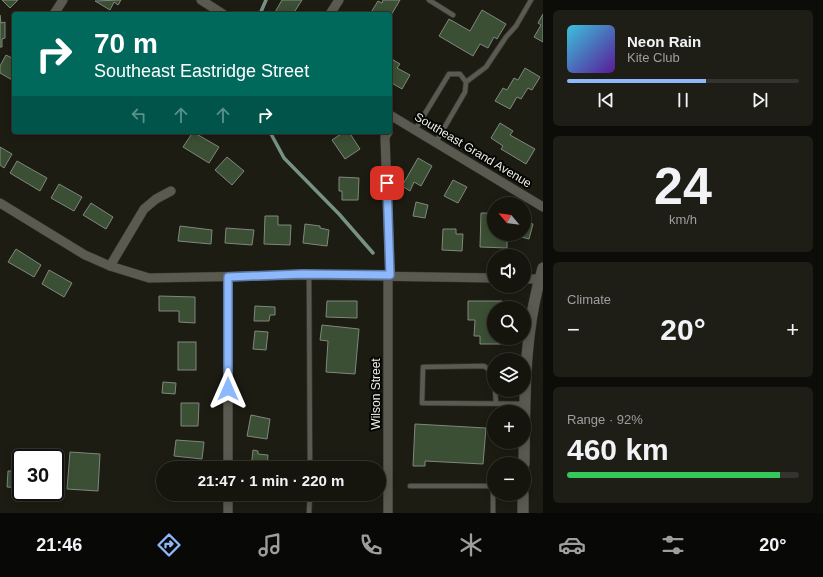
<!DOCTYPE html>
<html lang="en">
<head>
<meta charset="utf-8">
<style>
  body { margin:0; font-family:Arial,sans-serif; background:#1e1e17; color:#f1f3f6; height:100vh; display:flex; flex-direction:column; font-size:15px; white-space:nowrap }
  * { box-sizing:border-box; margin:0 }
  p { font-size:13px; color:#9d9f9e }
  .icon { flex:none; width:22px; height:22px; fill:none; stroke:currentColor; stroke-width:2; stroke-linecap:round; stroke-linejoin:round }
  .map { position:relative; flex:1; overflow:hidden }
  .panel { display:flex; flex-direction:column; gap:10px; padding:10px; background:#0c0c08; width:280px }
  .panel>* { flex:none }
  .banner { position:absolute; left:12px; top:12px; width:380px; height:122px; border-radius:4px; box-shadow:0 2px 10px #0003,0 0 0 1px #34342e; background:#00695c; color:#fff; overflow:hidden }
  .needle { width:26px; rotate:299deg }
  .buttons { position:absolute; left:487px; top:197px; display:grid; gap:8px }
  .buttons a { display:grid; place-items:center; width:44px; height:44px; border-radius:50%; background:#15150e; box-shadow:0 2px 10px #0003,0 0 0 1px #34342e; font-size:20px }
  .speed { position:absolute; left:12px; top:449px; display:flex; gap:8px; font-size:20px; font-weight:700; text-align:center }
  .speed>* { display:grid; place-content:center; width:52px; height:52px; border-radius:50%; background:#15150e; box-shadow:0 2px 10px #0003,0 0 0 1px #34342e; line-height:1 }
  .speed .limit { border:2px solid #111; border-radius:6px; background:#fff; color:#111 }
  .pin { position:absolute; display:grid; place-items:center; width:34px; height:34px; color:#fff; margin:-17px; border-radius:8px; box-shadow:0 2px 6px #0006 }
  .me { position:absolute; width:44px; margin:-22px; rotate:0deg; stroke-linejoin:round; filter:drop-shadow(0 0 3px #0008) }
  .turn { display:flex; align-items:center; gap:14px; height:84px; padding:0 16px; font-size:18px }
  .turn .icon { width:52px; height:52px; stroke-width:2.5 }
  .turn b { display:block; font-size:28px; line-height:34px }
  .lanes { display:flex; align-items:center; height:38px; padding:0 16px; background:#0003; justify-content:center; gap:20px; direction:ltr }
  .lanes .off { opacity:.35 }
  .big { font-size:30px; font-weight:600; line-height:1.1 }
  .panel .widget { flex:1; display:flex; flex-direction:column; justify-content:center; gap:6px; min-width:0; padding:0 14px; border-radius:6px; background:#1e1e17 }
  .panel .dial { align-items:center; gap:0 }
  .dial b { font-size:52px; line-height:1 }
  .song { display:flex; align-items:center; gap:12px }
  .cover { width:48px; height:48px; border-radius:6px; background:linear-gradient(135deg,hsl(190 70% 55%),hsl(270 70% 35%)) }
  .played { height:4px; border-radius:2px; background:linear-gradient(90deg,#8db9fc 60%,#34342e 60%) }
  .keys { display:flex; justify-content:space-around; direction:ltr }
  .heat { display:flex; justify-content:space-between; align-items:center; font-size:22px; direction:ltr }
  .charge { height:6px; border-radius:3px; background:linear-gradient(90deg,#34c759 92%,#34342e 0) }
  .trip { position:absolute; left:156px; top:461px; width:230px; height:40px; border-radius:20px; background:#15150e; box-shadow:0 2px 10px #0003,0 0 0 1px #34342e; font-weight:600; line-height:40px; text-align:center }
  .tab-bar { display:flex; height:64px; justify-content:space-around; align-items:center; background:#080806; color:#9d9f9e }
  .tab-bar .icon { width:28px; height:28px }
  .tab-bar .current { color:#8db9fc }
  .tab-bar b { font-size:18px; color:#f1f3f6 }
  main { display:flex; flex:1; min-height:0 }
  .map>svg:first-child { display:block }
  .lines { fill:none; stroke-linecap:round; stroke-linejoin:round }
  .stream { stroke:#779185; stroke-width:3.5 }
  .building { fill:#3b4f34; stroke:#80877e }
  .service-casing { stroke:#353530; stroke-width:6 }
  .minor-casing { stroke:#353530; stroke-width:10 }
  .tertiary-casing { stroke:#353530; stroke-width:12 }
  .service { stroke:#5a5a50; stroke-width:4.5 }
  .minor { stroke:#5a5a50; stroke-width:9 }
  .tertiary { stroke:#5a5a50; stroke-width:11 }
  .route-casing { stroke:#5c78a4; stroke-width:10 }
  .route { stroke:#8db9fc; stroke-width:7 }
  .labels { text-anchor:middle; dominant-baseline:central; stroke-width:4; stroke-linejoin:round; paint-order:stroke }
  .street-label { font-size:12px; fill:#efefe9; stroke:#060604 }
</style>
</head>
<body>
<main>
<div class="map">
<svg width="543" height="513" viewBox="0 0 543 513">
  <rect width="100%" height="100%" fill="#1c1c13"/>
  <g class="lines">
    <!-- stream -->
    <g class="stream">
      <polyline points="260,14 266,0"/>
      <polyline points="270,132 284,158 339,214 373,253"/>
    </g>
  </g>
  <!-- building -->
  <g class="building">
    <polygon points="2,0 18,0 10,8"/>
    <polygon points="121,0 118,5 114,2 110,10 95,1"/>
    <polygon points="282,0 302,0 293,14 274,14"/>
    <polygon points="383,0 400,0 390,17 390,14 370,14 378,1 382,3"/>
    <polygon points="482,10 506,24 497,39 494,37 488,48 480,44 473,56 439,36 449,19 470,31"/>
    <polygon points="543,14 543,42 534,37 541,25 538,23"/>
    <polygon points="0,15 1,23 5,22 5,38 2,39 2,47 0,47"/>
    <polygon points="6,55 14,59 14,81 0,73 0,66"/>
    <polygon points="390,58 400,64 397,68 410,75 402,89 390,82"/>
    <polygon points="525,68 540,77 532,90 528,88 521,99 517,97 510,109 495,101 503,88 507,90 514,78 518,80"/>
    <polygon points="500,123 513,131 510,135 535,149 526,164 501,149 503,146 491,138"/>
    <polygon points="193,132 219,147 209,163 183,147"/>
    <polygon points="344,132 349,132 360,149 345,159 332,140"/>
    <polygon points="0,147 12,154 4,168 0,165"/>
    <polygon points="227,157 244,171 232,185 215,170"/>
    <polygon points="418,158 432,166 421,186 414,182 410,191 402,186"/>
    <polygon points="17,161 47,178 40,191 10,173"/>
    <polygon points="339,177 359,178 358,200 342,200 342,191 339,191"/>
    <polygon points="453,180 467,187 458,203 444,196"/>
    <polygon points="59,184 82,197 74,211 51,198"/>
    <polygon points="416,202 428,205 425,218 413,216"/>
    <polygon points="91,203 113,217 106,229 83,215"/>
    <polygon points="481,213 494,213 494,234 507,234 507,248 480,247"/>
    <polygon points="265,216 278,216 278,225 291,225 290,245 264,244"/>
    <polygon points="524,222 533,224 529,239 514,235 524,234"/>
    <polygon points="305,224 320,226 320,228 329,230 327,246 303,243"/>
    <polygon points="180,226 212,230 211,244 178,241"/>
    <polygon points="226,228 254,230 252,245 225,243"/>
    <polygon points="443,229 456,229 456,234 463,234 462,251 442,250"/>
    <polygon points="16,249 41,265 34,277 8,262"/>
    <polygon points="49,270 72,283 64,297 42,284"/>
    <polygon points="159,296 195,297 195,323 179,322 179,311 159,311"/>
    <polygon points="327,301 357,301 357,318 326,317"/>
    <polygon points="468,301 502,301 502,308 494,308 494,338 501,338 501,344 480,344 480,336 474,336 475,320 468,320"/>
    <polygon points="255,306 275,307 275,315 270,315 269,321 254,321"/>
    <polygon points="322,325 359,329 355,374 326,372 328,341 320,340"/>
    <polygon points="255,331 268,332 266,350 253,349"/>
    <rect x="178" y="342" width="18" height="28"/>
    <polygon points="163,382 176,383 175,394 162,393"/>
    <polygon points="181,403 199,403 198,426 181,426"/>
    <polygon points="251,415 270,419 267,439 247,436"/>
    <polygon points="415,424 486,428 483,464 425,461 425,466 413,466"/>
    <polygon points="176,440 204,442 202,459 174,456"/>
    <polygon points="253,450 258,451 258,454 268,455 267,468 251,468"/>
    <polygon points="70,452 100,454 98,491 67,489"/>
    <polygon points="16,466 21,466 21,488 7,487 8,471 16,471"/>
    <rect x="55" y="471" width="6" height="16"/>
    <rect x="186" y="494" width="14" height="6"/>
    <polygon points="322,494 344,494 344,498 322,497"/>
  </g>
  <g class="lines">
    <defs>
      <g id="service">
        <polyline points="429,0 453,15"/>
        <polyline points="415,130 449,74 460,74 466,82"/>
        <polyline points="436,142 465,92 466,82 486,67 506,37 516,26 531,0"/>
        <polyline points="309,275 310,468"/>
        <polyline points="494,378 491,371 484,366 423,367 422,403 525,404"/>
        <polyline points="495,390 496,403"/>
        <polyline points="410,486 493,486 493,513"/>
        <polyline points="309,513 310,494"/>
      </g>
      <g id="minor">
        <polyline points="201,0 223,14"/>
        <polyline points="54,14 63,0"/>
        <polyline points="330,14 339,0"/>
        <polyline points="390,115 543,207"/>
        <polyline points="388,132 385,137 390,275"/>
        <polyline points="0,203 85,255 110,266 149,278 309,275 494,278"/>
        <polyline points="110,266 144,209 156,199 171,191"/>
        <polyline points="388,275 388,513"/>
        <polyline points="228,277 228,468"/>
        <polyline points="524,279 543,279"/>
        <polyline points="228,494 228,513"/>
      </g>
      <g id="tertiary">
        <path d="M 524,464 C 525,398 523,332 543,268"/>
        <polyline points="523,513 523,494"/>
      </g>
    </defs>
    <!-- service casing -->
    <use href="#service" class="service-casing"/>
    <!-- minor casing -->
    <use href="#minor" class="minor-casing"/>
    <!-- tertiary casing -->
    <use href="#tertiary" class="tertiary-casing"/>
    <!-- service -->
    <use href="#service" class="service"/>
    <!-- minor -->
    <use href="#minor" class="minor"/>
    <!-- tertiary -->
    <use href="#tertiary" class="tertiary"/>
  </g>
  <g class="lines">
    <defs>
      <polyline id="route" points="228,389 228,277 302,274 390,275 387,183"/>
    </defs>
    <!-- route casing -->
    <use href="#route" class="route-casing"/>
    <!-- route -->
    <use href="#route" class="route"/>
  </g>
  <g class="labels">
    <!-- street labels -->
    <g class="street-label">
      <text transform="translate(473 150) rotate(31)">Southeast Grand Avenue</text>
      <text transform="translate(376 394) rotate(-90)">Wilson Street</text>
    </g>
  </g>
</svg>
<div class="buttons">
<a><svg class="needle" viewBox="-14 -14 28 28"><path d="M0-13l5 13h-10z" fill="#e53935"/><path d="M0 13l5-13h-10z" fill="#9d9f9e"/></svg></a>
<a><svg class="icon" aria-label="sound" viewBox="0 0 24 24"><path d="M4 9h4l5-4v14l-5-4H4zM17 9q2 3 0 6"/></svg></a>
<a><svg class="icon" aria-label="search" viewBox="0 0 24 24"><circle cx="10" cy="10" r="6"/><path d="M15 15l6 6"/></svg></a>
<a><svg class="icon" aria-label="layers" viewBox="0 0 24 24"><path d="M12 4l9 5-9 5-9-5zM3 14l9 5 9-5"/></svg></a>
<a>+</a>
<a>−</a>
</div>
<div class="speed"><div class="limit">30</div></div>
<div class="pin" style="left:387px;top:183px;background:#d93025"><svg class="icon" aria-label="arrive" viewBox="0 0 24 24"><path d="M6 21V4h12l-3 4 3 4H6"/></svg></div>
<svg class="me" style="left:228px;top:389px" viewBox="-20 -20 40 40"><path d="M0-17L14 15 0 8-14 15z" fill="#8db9fc" stroke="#fff" stroke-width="4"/></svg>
<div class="trip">21:47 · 1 min · 220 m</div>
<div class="banner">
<div class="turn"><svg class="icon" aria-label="right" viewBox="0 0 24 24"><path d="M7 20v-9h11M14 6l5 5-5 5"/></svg><div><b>70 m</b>Southeast Eastridge Street</div></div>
<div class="lanes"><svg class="icon off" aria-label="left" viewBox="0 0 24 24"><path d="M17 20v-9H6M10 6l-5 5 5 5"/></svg><svg class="icon off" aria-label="ahead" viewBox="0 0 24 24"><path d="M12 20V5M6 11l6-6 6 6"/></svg><svg class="icon off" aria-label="ahead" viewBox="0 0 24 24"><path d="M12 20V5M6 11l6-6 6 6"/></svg><svg class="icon" aria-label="right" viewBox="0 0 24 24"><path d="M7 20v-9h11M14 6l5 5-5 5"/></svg></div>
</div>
</div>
<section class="panel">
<div class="widget">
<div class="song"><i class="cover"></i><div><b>Neon Rain</b><p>Kite Club</p></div></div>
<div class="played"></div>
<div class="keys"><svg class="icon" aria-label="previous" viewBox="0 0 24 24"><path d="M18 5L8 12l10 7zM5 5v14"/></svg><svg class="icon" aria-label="pause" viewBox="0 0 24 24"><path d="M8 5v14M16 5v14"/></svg><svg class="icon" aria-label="next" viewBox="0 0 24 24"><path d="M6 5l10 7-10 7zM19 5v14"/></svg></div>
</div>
<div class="widget dial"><b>24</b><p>km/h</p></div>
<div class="widget"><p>Climate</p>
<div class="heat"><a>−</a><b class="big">20°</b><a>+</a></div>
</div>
<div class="widget"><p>Range · 92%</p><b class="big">460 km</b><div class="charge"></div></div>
</section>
</main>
<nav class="tab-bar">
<b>21:46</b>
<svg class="icon current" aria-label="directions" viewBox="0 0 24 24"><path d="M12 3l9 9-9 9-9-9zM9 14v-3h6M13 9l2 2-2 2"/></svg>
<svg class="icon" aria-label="music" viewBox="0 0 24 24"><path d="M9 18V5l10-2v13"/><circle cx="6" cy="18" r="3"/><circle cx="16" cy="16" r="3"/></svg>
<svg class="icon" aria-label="phone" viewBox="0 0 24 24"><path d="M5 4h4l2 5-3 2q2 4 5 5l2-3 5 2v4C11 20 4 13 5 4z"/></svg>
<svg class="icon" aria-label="climate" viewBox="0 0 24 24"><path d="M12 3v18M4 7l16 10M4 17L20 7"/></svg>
<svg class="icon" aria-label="car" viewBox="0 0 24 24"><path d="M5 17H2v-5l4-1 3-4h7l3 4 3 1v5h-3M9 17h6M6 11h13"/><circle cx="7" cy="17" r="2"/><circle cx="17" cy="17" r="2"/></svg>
<svg class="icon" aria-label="filters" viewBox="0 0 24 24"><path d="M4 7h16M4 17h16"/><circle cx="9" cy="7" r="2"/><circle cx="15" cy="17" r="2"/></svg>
<b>20°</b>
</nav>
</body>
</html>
